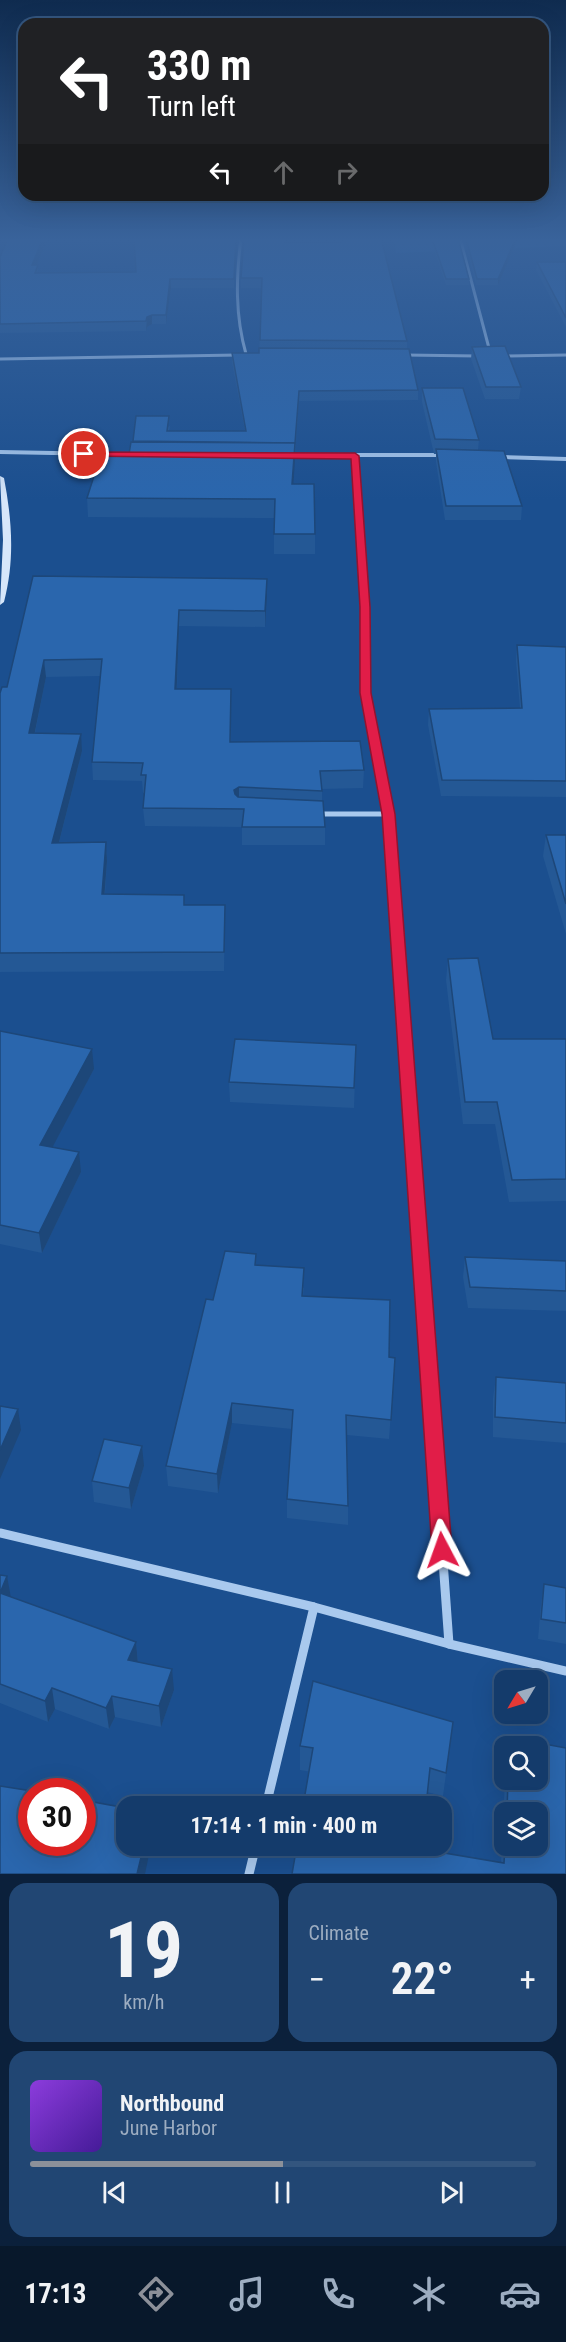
<!DOCTYPE html>
<html lang="en">
<head>
<meta charset="utf-8">
<style>
  body { margin:0; font-family:"Roboto Condensed",sans-serif; background:#214673; color:#f1f3f6; height:100vh; display:flex; flex-direction:column; font-size:22px; white-space:nowrap }
  * { box-sizing:border-box; margin:0 }
  p { font-size:20px; color:#9dadc1 }
  .icon { flex:none; width:33px; height:33px; fill:none; stroke:currentColor; stroke-width:2; stroke-linecap:round; stroke-linejoin:round }
  .map { position:relative; height:1874px; overflow:hidden }
  .sheet { display:flex; flex-direction:column; gap:9px; padding:9px; background:#0b203b; flex:1 }
  .sheet>* { flex:none }
  .top-card { position:absolute; left:18px; top:18px; width:531px; height:183px; border-radius:18px; box-shadow:0 6px 24px #0002,0 0 0 2px #33557e; background:#202124; color:#fff; overflow:hidden }
  .needle { width:39px; rotate:232deg }
  .controls { position:absolute; left:494px; top:1670px; display:grid; gap:12px }
  .controls a { display:grid; place-items:center; width:54px; height:54px; border-radius:12px; background:#143b6b; box-shadow:0 6px 24px #0002,0 0 0 2px #33557e; font-size:30px }
  .speed { position:absolute; left:18px; top:1778px; display:flex; gap:12px; font-size:30px; font-weight:700; text-align:center }
  .speed>* { display:grid; place-content:center; width:78px; height:78px; border-radius:50%; background:#143b6b; box-shadow:0 6px 24px #0002,0 0 0 2px #33557e; line-height:1 }
  .speed .limit { border:9px solid #d22; background:#fff; color:#111 }
  .pin { position:absolute; display:grid; place-items:center; width:51px; height:51px; color:#fff; margin:-26px; border:3px solid #fff; border-radius:50%; box-shadow:0 2px 6px #0007 }
  .me { position:absolute; width:66px; margin:-33px; rotate:356deg; stroke-linejoin:round; filter:drop-shadow(0 0 4px #0008) }
  .turn { display:flex; align-items:center; gap:21px; height:126px; padding:0 30px; font-size:27px }
  .turn .icon { width:78px; height:78px; stroke-width:2.5 }
  .turn b { display:block; font-size:42px; line-height:51px }
  .lanes { display:flex; align-items:center; height:57px; padding:0 30px; background:#0003; justify-content:center; gap:30px; direction:ltr }
  .lanes .off { opacity:.35 }
  .big { font-size:45px; font-weight:700; line-height:1.1 }
  .sheet .card { flex:1; display:flex; flex-direction:column; justify-content:center; gap:9px; min-width:0; padding:0 21px; border-radius:18px; background:#214673 }
  .sheet .dial { align-items:center; gap:0 }
  .dial b { font-size:78px; line-height:1 }
  .song { display:flex; align-items:center; gap:18px }
  .cover { width:72px; height:72px; border-radius:9px; background:linear-gradient(135deg,hsl(270 70% 55%),hsl(260 70% 35%)) }
  .played { height:6px; border-radius:3px; background:linear-gradient(90deg,#8c9099 50%,#33557e 50%) }
  .keys { display:flex; justify-content:space-around; direction:ltr }
  .heat { display:flex; justify-content:space-between; align-items:center; font-size:33px; direction:ltr }
  .sheet .tiles { flex:1; display:grid; gap:9px; grid-template-columns:1fr 1fr }
  .card:last-child { grid-column:span 2 }
  .trip { position:absolute; left:116px; top:1796px; width:336px; height:60px; border-radius:18px; background:#143b6b; box-shadow:0 6px 24px #0002,0 0 0 2px #33557e; font-weight:700; line-height:60px; text-align:center }
  .tabs { display:flex; height:96px; justify-content:space-around; align-items:center; background:#08182b; color:#9dadc1 }
  .tabs .icon { width:42px; height:42px }
  .tabs .on { color:#8c9099 }
  .tabs b { font-size:27px; color:#f1f3f6 }
  .map>svg:first-child { display:block }
  .green { fill:#2461a8 }
  .lines { fill:none; stroke-linecap:round; stroke-linejoin:round }
  .street-far4 { stroke:#a9c9ee; stroke-width:3 }
  .street-far3 { stroke:#a9c9ee; stroke-width:4 }
  .street-far2 { stroke:#a9c9ee; stroke-width:5 }
  .street-far1 { stroke:#a9c9ee; stroke-width:7 }
  .street { stroke:#a9c9ee; stroke-width:9 }
  .secondary { fill:#d6e6fa; fill-rule:evenodd }
  .wall { fill:#245895; fill-rule:evenodd }
  .shaded-wall { fill:#1d4779 }
  .building { fill:#2a66ad; stroke:#1d4779; stroke-width:1.5 }
  .route { fill:#e11d48; stroke:#92132f; stroke-width:1.5 }
</style>
</head>
<body>
<div class="map">
<svg width="566" height="1874" viewBox="0 0 566 1874">
  <rect width="100%" height="100%" fill="#1b4f8f"/>
  <!-- green -->
  <polygon class="green" points="394,238 566,238 566,246 396,253"/>
  <g class="lines">
    <!-- street-far4 -->
    <g class="street-far4">
      <path d="M 241,238 C 236,278 235,315 246,354"/>
      <polyline points="460,238 490,352"/>
      <polyline points="405,355 478,356"/>
      <polyline points="501,356 566,355"/>
      <polyline points="0,359 238,355"/>
    </g>
    <!-- street-far3 -->
    <g class="street-far3">
      <polyline points="0,452 107,454"/>
      <polyline points="288,455 442,455"/>
      <polyline points="355,456 365,607 365,650"/>
      <polyline points="501,457 566,459"/>
    </g>
    <!-- street-far2 -->
    <g class="street-far2">
      <polyline points="365,648 365,693 389,814"/>
      <polyline points="318,814 389,814 399,954"/>
    </g>
    <!-- street-far1 -->
    <polyline class="street-far1" points="399,953 428,1353"/>
    <!-- street -->
    <g class="street">
      <polyline points="428,1352 449,1644"/>
      <polyline points="0,1533 314,1607 449,1644 566,1671"/>
      <polyline points="266,1806 314,1607"/>
      <polyline points="249,1874 256,1845"/>
    </g>
    <!-- secondary -->
    <path class="secondary" d="M 0,476 L 4,478 C 12,520 15,560 4,602 L 0,605 L 3,540 Z"/>
  </g>
  <!-- wall -->
  <g class="wall">
    <polygon points="8,238 48,238 37,265 38,265 38,273 136,272 237,238 234,288 171,288 166,324 152,324 147,327 146,331 0,333 0,257"/>
    <polygon points="430,238 458,238 469,279 469,285 446,285"/>
    <polygon points="464,238 518,238 498,285 476,285"/>
    <polygon points="285,243 407,341 407,349 418,390 418,400 299,401 293,484 315,534 315,554 274,554 274,518 88,517 87,498 129,454 133,442 170,426 169,431 245,431 232,362 232,353 259,353 262,288 241,288 241,278"/>
    <polygon points="537,262 566,262 566,327 536,270"/>
    <polygon points="472,347 521,387 519,399 485,399 471,359"/>
    <polygon points="422,388 479,440 478,450 522,506 521,520 445,520 436,462 436,454 434,454 422,402"/>
    <polygon points="33,576 267,595 265,627 179,626 177,689 231,706 231,742 364,770 363,788 322,789 322,801 325,827 325,845 242,845 242,827 145,826 143,808 145,793 143,793 142,781 93,780 92,762 101,676 46,677 35,733 82,751 59,843 106,842 107,861 105,894 184,895 185,905 225,905 224,971 0,972 0,693 7,687"/>
    <polygon points="517,645 566,647 566,797 441,796 428,725 429,709 520,708 516,661"/>
    <polygon points="546,835 566,835 566,934 543,856"/>
    <polygon points="448,959 493,1039 566,1039 566,1201 509,1202 495,1124 463,1124 446,980"/>
    <polygon points="0,1031 94,1069 52,1147 81,1172 42,1253 0,1244"/>
    <polygon points="356,1045 354,1108 230,1102 229,1082"/>
    <polygon points="256,1254 256,1265 304,1288 303,1296 389,1357 395,1358 389,1439 347,1435 348,1506 348,1525 287,1518 287,1499 292,1429 232,1423 218,1493 168,1486 166,1466 213,1300"/>
    <polygon points="465,1257 566,1261 566,1311 468,1308 463,1277"/>
    <polygon points="496,1377 566,1383 566,1443 493,1437 493,1398"/>
    <polygon points="144,1466 131,1509 94,1502 92,1481"/>
    <polygon points="0,1575 10,1597 136,1642 138,1662 174,1690 161,1727 115,1717 109,1729 55,1709 48,1722 0,1703"/>
    <polygon points="544,1584 566,1588 566,1644 538,1639 541,1604"/>
    <polygon points="453,1722 443,1796 427,1792 300,1770 300,1746"/>
    <path d="M 539,1743 L 566,1748 L 566,1874 L 292,1874 L 297,1845 L 421,1845 L 421,1849 L 501,1863 L 505,1779 L 537,1779 L 537,1752 ZM 504,1812 L 537,1812 L 537,1845 L 504,1845 Z"/>
  </g>
  <!-- shaded-wall -->
  <g class="shaded-wall">
    <polygon points="43,238 48,238 33,274 32,265"/>
    <polygon points="236,238 237,238 234,288 234,279"/>
    <polygon points="516,238 518,238 498,285 498,279"/>
    <polygon points="170,279 171,288 166,324 166,315"/>
    <polygon points="152,315 152,324 147,327 146,331 147,317"/>
    <polygon points="295,443 295,461 292,503 292,484"/>
    <polygon points="267,579 267,595 265,627 265,611"/>
    <polygon points="179,610 179,626 176,707 175,689"/>
    <polygon points="44,660 46,677 31,751 29,733"/>
    <polygon points="81,734 82,751 54,862 52,843"/>
    <polygon points="239,787 239,805 235,808 234,790"/>
    <polygon points="106,842 107,861 103,913 102,894"/>
    <polygon points="92,1049 94,1069 43,1165 40,1145"/>
    <polygon points="79,1152 81,1172 42,1253 39,1233"/>
    <polygon points="232,1403 232,1423 218,1493 217,1474"/>
    <polygon points="18,1409 21,1430 0,1479 0,1450"/>
    <polygon points="142,1446 144,1466 131,1509 129,1488"/>
    <polygon points="7,1576 11,1598 0,1593"/>
    <polygon points="136,1642 138,1664 128,1660"/>
    <polygon points="172,1669 174,1690 161,1727 159,1706"/>
    <polygon points="52,1688 55,1709 48,1722 45,1701"/>
    <polygon points="112,1696 115,1717 109,1729 106,1708"/>
    <polygon points="144,1845 151,1845 145,1874 137,1874"/>
  </g>
  <!-- building -->
  <g class="building">
    <polygon points="8,238 43,238 32,265 38,265 35,273 136,272 134,238 236,238 234,279 170,279 166,315 152,315 147,317 146,321 0,324 0,257"/>
    <polygon points="244,238 285,238 285,243 342,242 343,238 381,238 407,341 260,340 262,278 241,278"/>
    <polygon points="432,238 458,238 469,279 446,279"/>
    <polygon points="466,238 516,238 498,279 477,279"/>
    <polygon points="537,262 566,262 566,318"/>
    <polygon points="505,346 521,387 486,387 472,347"/>
    <polygon points="259,348 409,349 418,390 299,391 295,443 133,441 136,416 169,416 167,431 246,431 232,353 259,353"/>
    <polygon points="422,388 463,388 479,440 435,439"/>
    <polygon points="131,442 295,443 292,484 314,484 315,534 274,534 275,499 87,498 101,454 129,454"/>
    <polygon points="436,449 504,451 522,506 446,506"/>
    <polygon points="33,576 267,579 265,611 179,610 175,689 231,689 230,742 360,741 364,770 320,771 322,791 239,787 234,790 235,794 238,797 323,801 325,827 242,827 244,809 143,808 146,775 141,775 143,763 92,762 102,659 44,660 29,733 81,734 52,843 106,842 102,894 184,895 184,905 225,905 224,952 0,953 0,693 2,687 7,687"/>
    <polygon points="517,645 566,647 566,781 442,780 429,709 522,708"/>
    <polygon points="546,835 566,835 566,904"/>
    <polygon points="478,958 493,1039 566,1039 566,1179 512,1180 497,1102 465,1102 448,959"/>
    <polygon points="0,1031 92,1049 40,1145 79,1152 39,1233 0,1225"/>
    <polygon points="235,1039 356,1045 354,1088 229,1082"/>
    <polygon points="225,1251 256,1254 255,1265 304,1268 302,1296 390,1300 389,1357 395,1358 391,1420 346,1415 348,1506 287,1499 293,1410 232,1403 217,1474 166,1466 206,1299 213,1300"/>
    <polygon points="465,1257 566,1261 566,1291 470,1287"/>
    <polygon points="496,1377 566,1383 566,1423 495,1417"/>
    <polygon points="0,1406 18,1409 0,1450"/>
    <polygon points="104,1439 142,1446 129,1488 92,1481"/>
    <polygon points="0,1575 7,1576 0,1593 136,1642 128,1660 172,1669 159,1706 112,1696 106,1708 52,1688 45,1701 0,1684"/>
    <polygon points="544,1584 566,1588 566,1623 541,1619"/>
    <polygon points="313,1681 453,1722 446,1773 430,1768 426,1806 303,1806 313,1748 300,1746"/>
    <polygon points="539,1743 566,1748 566,1874 292,1874 297,1845 421,1845 421,1849 504,1863 505,1845 537,1845 537,1812 507,1812 508,1779 537,1779 537,1756 540,1756"/>
    <polygon points="0,1786 32,1791 32,1842 82,1842 82,1800 126,1808 126,1845 144,1845 137,1874 0,1874"/>
  </g>
  <!-- sky -->
  <linearGradient id="sky" x2="0" y2="1"><stop stop-color="#0f2b4f"/><stop offset="0.48" stop-color="#39639b"/><stop offset="1" stop-color="#39639b" stop-opacity="0"/></linearGradient>
  <rect width="566" height="500" fill="url(#sky)"/>
  <!-- route -->
  <polygon class="route" points="84,452 355,453 359,456 370,607 371,693 395,814 452,1550 449,1556 442,1559 435,1556 432,1550 382,814 360,693 360,607 351,459 81,456"/>
</svg>
<div class="controls">
<a><svg class="needle" viewBox="-14 -14 28 28"><path d="M0-13l5 13h-10z" fill="#e53935"/><path d="M0 13l5-13h-10z" fill="#9dadc1"/></svg></a>
<a><svg class="icon" aria-label="search" viewBox="0 0 24 24"><circle cx="10" cy="10" r="6"/><path d="M15 15l6 6"/></svg></a>
<a><svg class="icon" aria-label="layers" viewBox="0 0 24 24"><path d="M12 4l9 5-9 5-9-5zM3 14l9 5 9-5"/></svg></a>
</div>
<div class="speed"><div class="limit">30</div></div>
<div class="pin" style="left:84px;top:454px;background:#d93025"><svg class="icon" aria-label="arrive" viewBox="0 0 24 24"><path d="M6 21V4h12l-3 4 3 4H6"/></svg></div>
<svg class="me" style="left:442px;top:1550px" viewBox="-20 -20 40 40"><path d="M0-17L14 15 0 8-14 15z" fill="#e11d48" stroke="#fff" stroke-width="4"/></svg>
<div class="trip">17:14 · 1 min · 400 m</div>
<div class="top-card">
<div class="turn"><svg class="icon" aria-label="left" viewBox="0 0 24 24"><path d="M17 20v-9H6M10 6l-5 5 5 5"/></svg><div><b>330 m</b>Turn left</div></div>
<div class="lanes"><svg class="icon" aria-label="left" viewBox="0 0 24 24"><path d="M17 20v-9H6M10 6l-5 5 5 5"/></svg><svg class="icon off" aria-label="ahead" viewBox="0 0 24 24"><path d="M12 20V5M6 11l6-6 6 6"/></svg><svg class="icon off" aria-label="right" viewBox="0 0 24 24"><path d="M7 20v-9h11M14 6l5 5-5 5"/></svg></div>
</div>
</div>
<section class="sheet">
<div class="tiles">
<div class="card dial"><b>19</b><p>km/h</p></div>
<div class="card"><p>Climate</p>
<div class="heat"><a>−</a><b class="big">22°</b><a>+</a></div>
</div>
<div class="card">
<div class="song"><i class="cover"></i><div><b>Northbound</b><p>June Harbor</p></div></div>
<div class="played"></div>
<div class="keys"><svg class="icon" aria-label="previous" viewBox="0 0 24 24"><path d="M18 5L8 12l10 7zM5 5v14"/></svg><svg class="icon" aria-label="pause" viewBox="0 0 24 24"><path d="M8 5v14M16 5v14"/></svg><svg class="icon" aria-label="next" viewBox="0 0 24 24"><path d="M6 5l10 7-10 7zM19 5v14"/></svg></div>
</div>
</div>
</section>
<nav class="tabs">
<b>17:13</b>
<svg class="icon on" aria-label="directions" viewBox="0 0 24 24"><path d="M12 3l9 9-9 9-9-9zM9 14v-3h6M13 9l2 2-2 2"/></svg>
<svg class="icon" aria-label="music" viewBox="0 0 24 24"><path d="M9 18V5l10-2v13"/><circle cx="6" cy="18" r="3"/><circle cx="16" cy="16" r="3"/></svg>
<svg class="icon" aria-label="phone" viewBox="0 0 24 24"><path d="M5 4h4l2 5-3 2q2 4 5 5l2-3 5 2v4C11 20 4 13 5 4z"/></svg>
<svg class="icon" aria-label="climate" viewBox="0 0 24 24"><path d="M12 3v18M4 7l16 10M4 17L20 7"/></svg>
<svg class="icon" aria-label="car" viewBox="0 0 24 24"><path d="M5 17H2v-5l4-1 3-4h7l3 4 3 1v5h-3M9 17h6M6 11h13"/><circle cx="7" cy="17" r="2"/><circle cx="17" cy="17" r="2"/></svg>
</nav>
</body>
</html>
